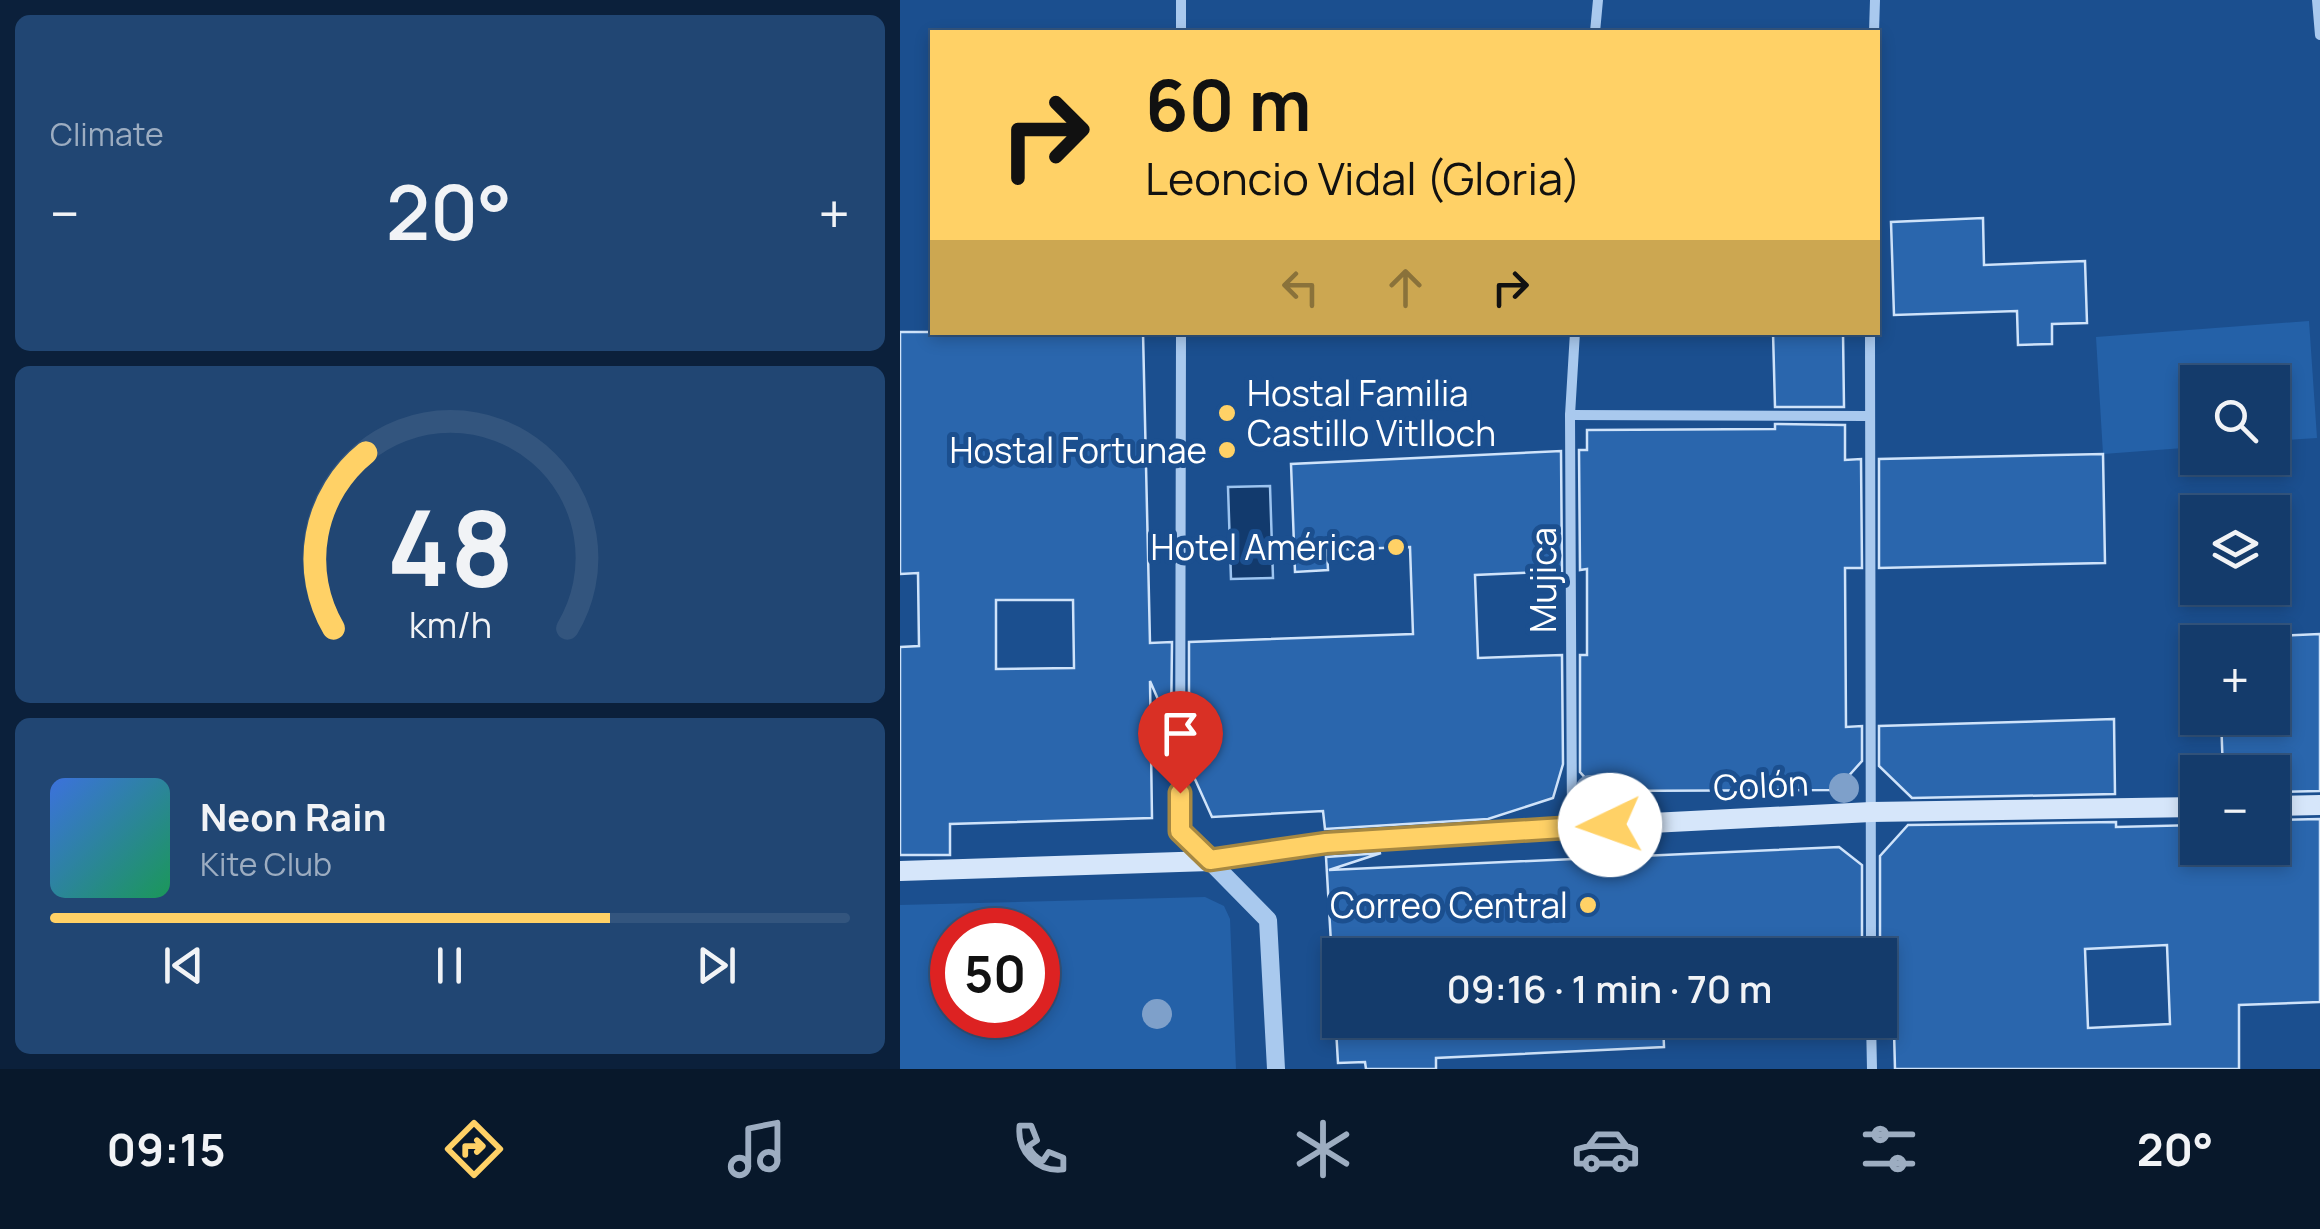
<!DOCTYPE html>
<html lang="en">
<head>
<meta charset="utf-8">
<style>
  body { margin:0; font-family:Manrope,sans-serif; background:#214673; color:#f1f3f6; height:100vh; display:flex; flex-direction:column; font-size:38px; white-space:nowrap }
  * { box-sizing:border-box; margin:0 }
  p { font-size:32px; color:#9dadc1 }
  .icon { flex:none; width:55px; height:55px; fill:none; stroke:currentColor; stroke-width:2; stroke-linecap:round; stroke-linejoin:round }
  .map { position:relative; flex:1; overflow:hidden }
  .panel { display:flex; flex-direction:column; gap:15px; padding:15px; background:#0b203b; width:900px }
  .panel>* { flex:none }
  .hud { position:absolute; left:30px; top:30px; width:950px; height:305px; border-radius:0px; box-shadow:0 5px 15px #0003,0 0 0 2px #33557e; background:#ffd166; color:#111; overflow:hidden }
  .tools { position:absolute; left:1280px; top:365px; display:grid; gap:20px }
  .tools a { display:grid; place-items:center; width:110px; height:110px; border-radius:0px; background:#143b6b; box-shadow:0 5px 15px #0003,0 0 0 2px #33557e; font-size:50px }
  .speed { position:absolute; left:30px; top:908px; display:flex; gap:20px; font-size:50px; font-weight:700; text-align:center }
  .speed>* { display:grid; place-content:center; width:130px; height:130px; border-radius:50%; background:#143b6b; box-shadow:0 5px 15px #0003,0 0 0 2px #33557e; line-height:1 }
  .speed .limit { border:15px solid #d22; background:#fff; color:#111 }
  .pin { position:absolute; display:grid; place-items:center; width:85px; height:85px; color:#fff; margin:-102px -42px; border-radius:50% 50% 50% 0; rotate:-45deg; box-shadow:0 0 10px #0007 }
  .pin .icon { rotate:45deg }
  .me { position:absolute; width:110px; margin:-55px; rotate:267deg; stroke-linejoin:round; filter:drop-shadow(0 0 8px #0008) }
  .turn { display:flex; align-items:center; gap:35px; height:210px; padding:0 50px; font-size:45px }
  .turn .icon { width:130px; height:130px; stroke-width:2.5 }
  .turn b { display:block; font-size:70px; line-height:85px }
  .lanes { display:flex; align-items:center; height:95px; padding:0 50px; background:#0003; justify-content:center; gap:50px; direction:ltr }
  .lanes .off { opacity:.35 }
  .big { font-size:75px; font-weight:600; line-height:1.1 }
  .panel .card { flex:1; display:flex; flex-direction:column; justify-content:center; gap:15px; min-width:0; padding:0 35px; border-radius:15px; background:#214673 }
  .panel .dial { align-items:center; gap:0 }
  .dial svg { height:260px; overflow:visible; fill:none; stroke:#33557e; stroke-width:7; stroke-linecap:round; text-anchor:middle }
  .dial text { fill:#f1f3f6; stroke:none }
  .song { display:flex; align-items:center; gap:30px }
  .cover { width:120px; height:120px; border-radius:15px; background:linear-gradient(135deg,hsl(220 70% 55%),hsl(150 70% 35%)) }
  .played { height:10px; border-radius:5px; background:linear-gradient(90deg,#ffd166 70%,#33557e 70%) }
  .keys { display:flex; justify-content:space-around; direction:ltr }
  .heat { display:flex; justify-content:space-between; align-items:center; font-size:55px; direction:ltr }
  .trip { position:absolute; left:422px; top:938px; width:575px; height:100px; border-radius:0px; background:#143b6b; box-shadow:0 5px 15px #0003,0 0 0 2px #33557e; font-weight:600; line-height:100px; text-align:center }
  .tab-bar { display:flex; height:160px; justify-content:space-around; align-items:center; background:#08182b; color:#9dadc1 }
  .tab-bar .icon { width:70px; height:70px }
  .tab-bar .current { color:#ffd166 }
  .tab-bar b { font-size:45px; color:#f1f3f6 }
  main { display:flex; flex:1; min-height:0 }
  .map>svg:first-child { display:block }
  .green { fill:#2461a8; fill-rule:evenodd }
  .water { fill:#123a6d; stroke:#9cc4f0; stroke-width:2.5 }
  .building { fill:#2a66ad; stroke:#cfe3fa; stroke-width:2.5; fill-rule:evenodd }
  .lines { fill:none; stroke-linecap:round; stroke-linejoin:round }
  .minor { stroke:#a9c9ee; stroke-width:10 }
  .tertiary { stroke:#a9c9ee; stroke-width:18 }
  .secondary { stroke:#d6e6fa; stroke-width:20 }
  .tree { fill:#7ea0ca }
  .route-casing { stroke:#a68842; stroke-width:25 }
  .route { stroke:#ffd166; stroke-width:18 }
  .poi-dot { fill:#ffd166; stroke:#1b4f8f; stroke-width:4 }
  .labels { text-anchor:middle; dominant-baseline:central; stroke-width:10; stroke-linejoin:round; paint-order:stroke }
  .poi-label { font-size:35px; fill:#fff; stroke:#1b4f8f; text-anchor:end }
  .street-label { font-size:35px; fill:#fff; stroke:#1b4f8f }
</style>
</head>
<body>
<main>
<section class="panel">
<div class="card"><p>Climate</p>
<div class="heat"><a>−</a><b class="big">20°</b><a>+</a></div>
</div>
<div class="card dial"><svg viewBox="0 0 100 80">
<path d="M14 69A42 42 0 1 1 86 69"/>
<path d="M14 69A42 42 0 0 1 24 15" stroke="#ffd166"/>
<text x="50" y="56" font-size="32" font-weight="700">48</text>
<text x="50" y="72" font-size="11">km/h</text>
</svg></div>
<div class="card">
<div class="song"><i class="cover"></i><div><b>Neon Rain</b><p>Kite Club</p></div></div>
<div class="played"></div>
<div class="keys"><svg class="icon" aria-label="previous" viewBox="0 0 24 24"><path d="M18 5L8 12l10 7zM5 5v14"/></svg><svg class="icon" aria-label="pause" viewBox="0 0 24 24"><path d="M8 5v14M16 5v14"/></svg><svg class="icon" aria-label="next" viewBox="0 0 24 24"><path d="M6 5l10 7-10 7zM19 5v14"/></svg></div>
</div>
</section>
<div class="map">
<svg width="1420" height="1069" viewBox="0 0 1420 1069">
  <rect width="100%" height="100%" fill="#1b4f8f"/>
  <!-- green -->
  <g class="green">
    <polygon points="1409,321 1417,438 1373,441 1372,382 1298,382 1297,447 1203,454 1196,337"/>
    <path d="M 305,897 L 324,906 L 330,919 L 336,1069 L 0,1069 L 0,905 ZM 52,930 L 138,930 L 138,1015 L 52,1015 Z"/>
  </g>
  <!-- water -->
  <polygon class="water" points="370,486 373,578 331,579 328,487"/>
  <!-- building -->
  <g class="building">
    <polygon points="1083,218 1084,265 1185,261 1187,323 1152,324 1152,344 1118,345 1117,311 994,315 991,222"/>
    <path d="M 0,332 L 243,332 L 250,643 L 272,642 L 271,729 L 250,681 L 252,818 L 50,824 L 50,855 L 0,855 L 0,647 L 19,646 L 18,573 L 0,574 ZM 96,600 L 173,600 L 174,668 L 96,669 Z"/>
    <polygon points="873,332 943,332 944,407 875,407"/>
    <polygon points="875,424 945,425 945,460 961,459 962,568 945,568 946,727 962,726 962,761 936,790 697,791 680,772 680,655 687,655 687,569 680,570 679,450 687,450 687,430 875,429"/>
    <polygon points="661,451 662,571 575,575 578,658 662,655 663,764 653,798 588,819 425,829 423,811 312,817 289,766 289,642 513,634 510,547 427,550 428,570 395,572 391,464"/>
    <polygon points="1203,454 1205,563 979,568 979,459"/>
    <polygon points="1420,634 1420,791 1372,792 1372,772 1323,772 1321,718 1380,719 1376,636"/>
    <polygon points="1214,719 1215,794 1012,798 979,766 979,726"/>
    <path d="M 1420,819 L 1420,1002 L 1339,1005 L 1339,1069 L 995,1069 L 992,955 L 980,955 L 980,856 L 1008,825 L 1216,822 L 1216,827 L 1298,825 L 1298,848 L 1372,848 L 1372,820 ZM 1267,945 L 1270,1024 L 1188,1028 L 1185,949 Z"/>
    <polygon points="939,847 962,865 962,955 837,955 836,939 759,942 760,955 440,955 440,1020 763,1020 764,1047 536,1058 536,1069 466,1069 465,1062 438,1063 426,857 481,853 429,870"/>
  </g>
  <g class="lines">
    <!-- minor -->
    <g class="minor">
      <polyline points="1417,0 1420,35"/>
      <polyline points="281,32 281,0"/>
      <polyline points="695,32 698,0"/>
      <polyline points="974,32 975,0"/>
      <polyline points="281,332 280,831 309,860"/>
      <polyline points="970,332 971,955"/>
      <polyline points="670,415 969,416"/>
      <polyline points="672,827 670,415 675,332"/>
      <polyline points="971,1020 972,1069"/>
    </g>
    <!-- tertiary -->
    <polyline class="tertiary" points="310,861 368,920 376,1069"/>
    <!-- secondary -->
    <g class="secondary">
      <polyline points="1372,806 1420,805"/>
      <polyline points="0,871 310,861 426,843 672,827 971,812 1298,807"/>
    </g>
  </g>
  <!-- trees -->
  <g class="tree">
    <circle cx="944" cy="788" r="15"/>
    <circle cx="690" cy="790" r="15"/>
    <circle cx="257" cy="1014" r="15"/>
  </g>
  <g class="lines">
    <defs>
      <polyline id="route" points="280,793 280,831 310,860 426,843 710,825"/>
    </defs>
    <!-- route casing -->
    <use href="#route" class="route-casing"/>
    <!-- route -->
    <use href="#route" class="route"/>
  </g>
  <!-- markers -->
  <g class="poi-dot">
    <circle cx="327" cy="413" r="10"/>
    <circle cx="327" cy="450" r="10"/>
    <circle cx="496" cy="547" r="10"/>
    <circle cx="688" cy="905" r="10"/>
  </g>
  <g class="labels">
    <!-- poi labels -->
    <g class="poi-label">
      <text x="347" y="393" text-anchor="start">Hostal Familia<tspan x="347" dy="40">Castillo Vitlloch</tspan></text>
      <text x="307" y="450">Hostal Fortunae</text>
      <text x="476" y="547">Hotel América</text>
      <text x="668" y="905">Correo Central</text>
    </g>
    <!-- street labels -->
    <g class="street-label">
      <text transform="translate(643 580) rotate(-90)">Mujica</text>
      <text transform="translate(861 785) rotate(-3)">Colón</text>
    </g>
  </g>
</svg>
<div class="tools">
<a><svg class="icon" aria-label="search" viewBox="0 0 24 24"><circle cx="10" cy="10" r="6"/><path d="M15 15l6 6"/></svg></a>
<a><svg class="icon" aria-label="layers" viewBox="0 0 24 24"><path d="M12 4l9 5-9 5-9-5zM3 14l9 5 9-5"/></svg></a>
<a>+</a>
<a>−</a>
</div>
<div class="speed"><div class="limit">50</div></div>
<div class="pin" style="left:280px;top:793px;background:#d93025"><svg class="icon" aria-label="arrive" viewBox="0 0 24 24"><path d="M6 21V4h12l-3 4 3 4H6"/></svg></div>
<svg class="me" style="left:710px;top:825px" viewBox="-20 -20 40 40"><circle r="19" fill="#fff"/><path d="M0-13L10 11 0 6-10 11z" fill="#ffd166"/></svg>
<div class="trip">09:16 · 1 min · 70 m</div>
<div class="hud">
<div class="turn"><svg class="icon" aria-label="right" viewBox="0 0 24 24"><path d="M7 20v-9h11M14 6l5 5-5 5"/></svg><div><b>60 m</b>Leoncio Vidal (Gloria)</div></div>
<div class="lanes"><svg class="icon off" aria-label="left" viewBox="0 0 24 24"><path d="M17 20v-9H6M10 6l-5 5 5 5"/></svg><svg class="icon off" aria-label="ahead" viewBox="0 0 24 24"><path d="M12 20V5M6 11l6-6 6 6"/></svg><svg class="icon" aria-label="right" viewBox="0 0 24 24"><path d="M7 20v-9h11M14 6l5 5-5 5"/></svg></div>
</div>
</div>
</main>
<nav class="tab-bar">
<b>09:15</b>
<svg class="icon current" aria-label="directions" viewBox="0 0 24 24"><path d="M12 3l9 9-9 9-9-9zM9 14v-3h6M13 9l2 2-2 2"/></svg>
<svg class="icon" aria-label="music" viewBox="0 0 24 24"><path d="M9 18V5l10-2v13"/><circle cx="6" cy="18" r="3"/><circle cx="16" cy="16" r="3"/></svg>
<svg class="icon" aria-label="phone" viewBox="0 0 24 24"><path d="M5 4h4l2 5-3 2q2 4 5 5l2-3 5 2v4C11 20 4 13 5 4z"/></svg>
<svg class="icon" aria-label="climate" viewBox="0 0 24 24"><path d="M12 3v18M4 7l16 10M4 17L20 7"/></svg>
<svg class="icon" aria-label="car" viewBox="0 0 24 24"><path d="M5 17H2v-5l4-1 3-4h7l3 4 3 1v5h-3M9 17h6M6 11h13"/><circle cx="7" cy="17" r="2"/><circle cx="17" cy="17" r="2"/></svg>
<svg class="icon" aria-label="filters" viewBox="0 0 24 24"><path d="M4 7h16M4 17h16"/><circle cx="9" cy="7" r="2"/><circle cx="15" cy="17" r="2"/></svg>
<b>20°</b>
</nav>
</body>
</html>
